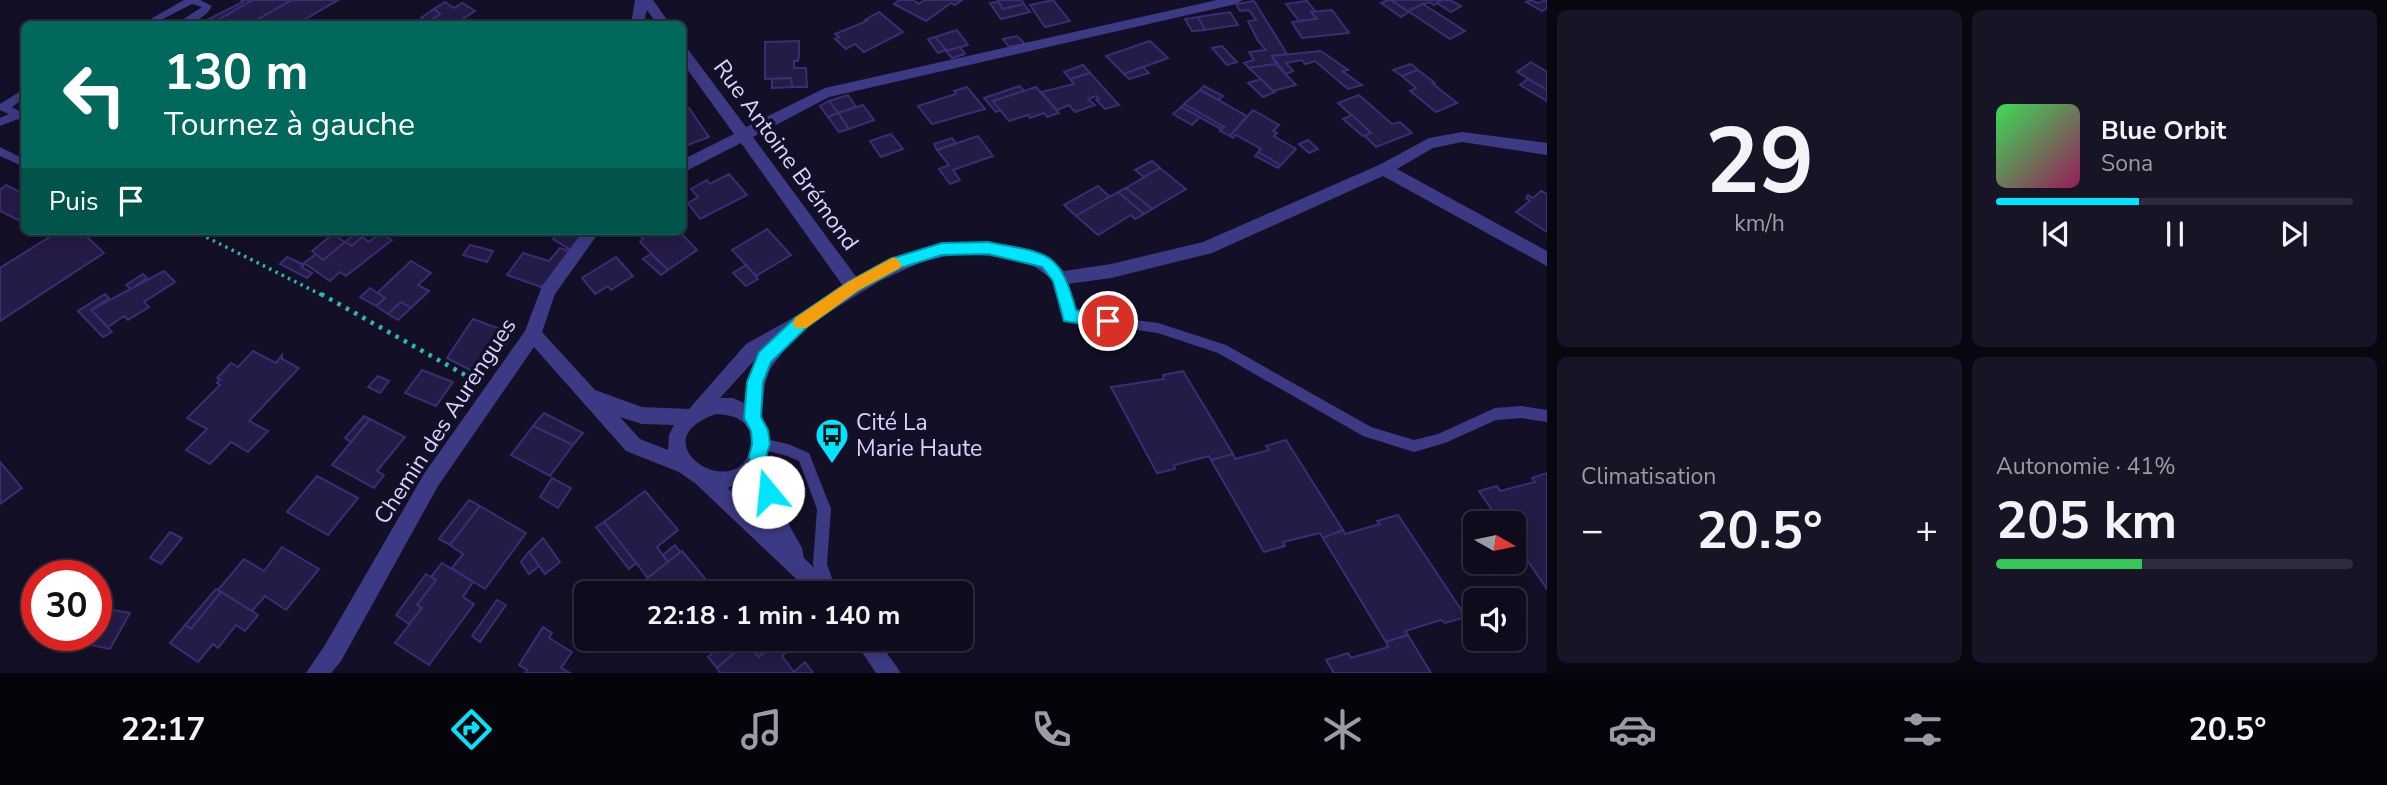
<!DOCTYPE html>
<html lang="fr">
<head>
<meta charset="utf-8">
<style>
  body { margin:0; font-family:"Nunito Sans",sans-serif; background:#171425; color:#f1f3f6; height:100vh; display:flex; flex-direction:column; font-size:26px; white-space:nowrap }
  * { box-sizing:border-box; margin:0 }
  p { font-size:23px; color:#9b9ba3 }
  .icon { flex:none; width:38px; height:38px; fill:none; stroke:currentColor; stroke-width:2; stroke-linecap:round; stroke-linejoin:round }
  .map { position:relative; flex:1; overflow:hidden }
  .panel { display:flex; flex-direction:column; gap:10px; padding:10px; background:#08060f; width:840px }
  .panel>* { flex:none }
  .banner { position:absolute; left:21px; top:21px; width:665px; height:214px; border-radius:10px; box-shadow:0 4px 18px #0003,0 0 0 2px #2e2b3b; background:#00695c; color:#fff; overflow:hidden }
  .needle { width:46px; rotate:99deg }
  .fabs { position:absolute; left:1463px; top:511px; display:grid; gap:14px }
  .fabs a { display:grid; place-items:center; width:63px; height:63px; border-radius:10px; background:#0e0b1c; box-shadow:0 4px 18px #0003,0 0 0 2px #2e2b3b; font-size:35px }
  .speed { position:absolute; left:21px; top:560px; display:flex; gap:14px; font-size:35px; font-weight:700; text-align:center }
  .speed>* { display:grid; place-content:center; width:91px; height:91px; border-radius:50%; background:#0e0b1c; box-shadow:0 4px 18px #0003,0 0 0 2px #2e2b3b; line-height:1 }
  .speed .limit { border:10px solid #d22; background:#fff; color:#111 }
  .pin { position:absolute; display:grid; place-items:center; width:60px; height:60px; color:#fff; margin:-30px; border:4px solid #fff; border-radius:50%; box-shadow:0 2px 7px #0007 }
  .me { position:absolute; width:77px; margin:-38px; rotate:343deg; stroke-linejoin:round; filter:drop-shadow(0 0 5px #0008) }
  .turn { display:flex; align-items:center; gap:24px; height:147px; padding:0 28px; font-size:32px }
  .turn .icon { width:91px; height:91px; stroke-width:2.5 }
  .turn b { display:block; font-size:49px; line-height:60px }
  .then { display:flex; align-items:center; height:66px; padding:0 28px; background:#0003; gap:14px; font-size:26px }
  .big { font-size:52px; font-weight:700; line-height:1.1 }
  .panel .card { flex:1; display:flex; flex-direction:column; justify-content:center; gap:10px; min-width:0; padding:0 24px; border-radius:10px; background:#171425 }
  .panel .dial { align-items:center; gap:0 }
  .dial b { font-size:91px; line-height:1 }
  .song { display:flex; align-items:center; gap:21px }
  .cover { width:84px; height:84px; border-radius:10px; background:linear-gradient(135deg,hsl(130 70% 55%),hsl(330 70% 35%)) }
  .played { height:7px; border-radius:4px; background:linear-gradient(90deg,#00e5ff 40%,#2e2b3b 40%) }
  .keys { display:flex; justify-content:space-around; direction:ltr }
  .heat { display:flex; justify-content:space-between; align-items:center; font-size:38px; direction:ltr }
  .charge { height:10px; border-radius:5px; background:linear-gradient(90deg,#34c759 41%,#2e2b3b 0) }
  .panel .tiles { flex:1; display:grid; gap:10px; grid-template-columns:repeat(2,1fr) }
  .trip { position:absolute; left:574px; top:581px; width:399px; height:70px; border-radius:10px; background:#0e0b1c; box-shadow:0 4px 18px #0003,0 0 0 2px #2e2b3b; font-weight:700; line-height:70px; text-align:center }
  .tabs { display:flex; height:112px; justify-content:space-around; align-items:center; background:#06040b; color:#9b9ba3 }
  .tabs .icon { width:49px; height:49px }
  .tabs .active { color:#00e5ff }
  .tabs b { font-size:32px; color:#f1f3f6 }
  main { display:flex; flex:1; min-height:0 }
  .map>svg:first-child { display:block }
  .building { fill:#241b47; stroke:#3b2d73; stroke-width:2 }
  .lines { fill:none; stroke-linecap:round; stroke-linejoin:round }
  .path-far1 { stroke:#2fb8b0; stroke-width:3.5; stroke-dasharray:2.5 4.5; stroke-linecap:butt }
  .path { stroke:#2fb8b0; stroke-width:4.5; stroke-dasharray:3.5 6; stroke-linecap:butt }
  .service { fill:#3d3a85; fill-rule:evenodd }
  .minor { fill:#3d3a85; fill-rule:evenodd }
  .route { fill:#00e5ff; stroke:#0095a6; stroke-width:2 }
  .slow { fill:#f59e0b }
  .labels { text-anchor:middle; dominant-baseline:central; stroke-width:7; stroke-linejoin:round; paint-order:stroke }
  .street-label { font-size:23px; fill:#d9d4ff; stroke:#130f26 }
  .poi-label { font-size:23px; fill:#d9d4ff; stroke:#130f26; text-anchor:start }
</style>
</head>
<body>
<main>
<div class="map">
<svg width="1547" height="673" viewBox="0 0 1547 673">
  <rect width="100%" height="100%" fill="#130f26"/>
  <!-- building -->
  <g class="building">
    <polygon points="241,0 253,0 211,24 199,24 243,2"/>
    <polygon points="253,0 292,0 250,24 211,24"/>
    <polygon points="292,0 338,0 297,24 250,24"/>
    <polygon points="899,0 913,0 919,4 924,0 962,0 955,5 951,3 926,21 894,4"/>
    <polygon points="997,0 1021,0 1024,4 1003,9"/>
    <polygon points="1053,0 1070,21 1045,27 1030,5"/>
    <polygon points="1388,0 1391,0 1409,12 1401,17 1381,3"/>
    <polygon points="1391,0 1442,0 1434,5 1429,2 1408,11"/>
    <polygon points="1442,0 1450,0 1461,6 1451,12 1437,3"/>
    <polygon points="1530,0 1538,3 1547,0 1547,8 1542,11 1526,2"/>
    <polygon points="1254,1 1287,54 1272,56 1276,64 1249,68 1244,63 1254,60 1249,52 1266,50 1258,41 1248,21 1256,20 1249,10 1240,11 1236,4"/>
    <polygon points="1307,1 1315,11 1311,12 1317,19 1299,21 1286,4"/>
    <polygon points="445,2 454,8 462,3 475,11 463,19 466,21 460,24 423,24 440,14 434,9"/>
    <polygon points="998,2 1003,9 1024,4 1030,12 1001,19 990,3"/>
    <polygon points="1423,4 1465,31 1450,39 1408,11"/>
    <polygon points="434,9 440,14 428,22 421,18"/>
    <polygon points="1332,10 1349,33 1302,38 1292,22 1317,19 1311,12"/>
    <polygon points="879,12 903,32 864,52 855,44 846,49 835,39 839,37 835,34 867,21 865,20"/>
    <polygon points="1230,12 1238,25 1205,30 1198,17"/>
    <polygon points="1198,17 1205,30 1192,31 1185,19"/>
    <polygon points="957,30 968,45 947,51 935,37"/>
    <polygon points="1017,36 1025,44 1009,47 1003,39"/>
    <polygon points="935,37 946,50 938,53 928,39"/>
    <polygon points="799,41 799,56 798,61 794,61 794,68 806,68 807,87 792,87 791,78 765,79 765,42"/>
    <polygon points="1150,41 1168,58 1124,74 1106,56"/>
    <polygon points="1222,46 1237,62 1227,65 1212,48"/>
    <polygon points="960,47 965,54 952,58 946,51"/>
    <polygon points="1321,51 1348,70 1342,71 1362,85 1348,89 1315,61 1305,64 1302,60 1286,63 1293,71 1286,74 1272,56"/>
    <polygon points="1531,62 1547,72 1547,90 1517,72"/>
    <polygon points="1276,64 1295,84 1296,85 1273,91 1249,68"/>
    <polygon points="1411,64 1418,70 1402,76 1393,70"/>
    <polygon points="1083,65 1090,73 1070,79 1064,72"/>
    <polygon points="1143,67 1149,73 1129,79 1124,74"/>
    <polygon points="1418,70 1435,83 1433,84 1457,103 1436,112 1410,91 1416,88 1402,76"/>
    <polygon points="1090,73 1119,105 1105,109 1096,100 1099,99 1096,96 1088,99 1095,105 1075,112 1069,105 1057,110 1041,92 1074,84 1070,79"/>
    <polygon points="791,78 792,87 772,88 772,79"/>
    <polygon points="1261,79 1273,91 1275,92 1263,97 1248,83"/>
    <polygon points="1528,79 1547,90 1547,101 1520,85"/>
    <polygon points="1020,86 1024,91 993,101 1001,110 996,112 984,98"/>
    <polygon points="1204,86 1223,96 1218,100 1200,90"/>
    <polygon points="967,87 985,109 932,124 918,106 956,94 954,91"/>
    <polygon points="1036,87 1059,113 1047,117 1044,113 1030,118 1028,115 1009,121 993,101"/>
    <polygon points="1200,90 1247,116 1230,136 1220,131 1224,127 1184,104"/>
    <polygon points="848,95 856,107 838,113 829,101"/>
    <polygon points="1359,95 1392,124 1400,122 1412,133 1376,147 1364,135 1371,133 1338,103"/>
    <polygon points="829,101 838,113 828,117 820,106"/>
    <polygon points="1184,104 1224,127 1221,129 1181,107"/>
    <polygon points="863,105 874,120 849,129 838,113"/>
    <polygon points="1181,107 1200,117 1192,125 1173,114"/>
    <polygon points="689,108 709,137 682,147 682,111"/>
    <polygon points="1253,110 1279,125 1273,131 1277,133 1274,136 1296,149 1281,165 1258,152 1261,149 1236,135 1233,138 1230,136"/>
    <polygon points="838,113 849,129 839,132 828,117"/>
    <polygon points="1352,115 1371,133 1363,136 1343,119"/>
    <polygon points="891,134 903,149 881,157 870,141"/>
    <polygon points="978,136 993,156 953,170 960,180 950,184 939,169 949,165 937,150"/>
    <polygon points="952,138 956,143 937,150 934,144"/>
    <polygon points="1308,140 1318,149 1309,153 1299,144"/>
    <polygon points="1258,152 1281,165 1278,168 1255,156"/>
    <polygon points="1152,161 1160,168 1144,177 1135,170"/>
    <polygon points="1160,168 1186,189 1152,209 1126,188"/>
    <polygon points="729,174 747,195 700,219 688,203 698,197 691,189 707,180 710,184"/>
    <polygon points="6,185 24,194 24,214 18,220 0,211 0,190"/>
    <polygon points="1098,186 1110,197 1076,216 1064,205"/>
    <polygon points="1126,188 1152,209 1144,214 1118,192"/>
    <polygon points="1541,191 1547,194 1547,232 1516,212 1530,201 1526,198 1528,195 1533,198"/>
    <polygon points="1118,192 1144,214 1135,219 1131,215 1098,235 1076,216"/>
    <polygon points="767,229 791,255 756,276 732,250"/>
    <polygon points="59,231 81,231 104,253 0,321 0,268"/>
    <polygon points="562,231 582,231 586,234 572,251 553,239"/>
    <polygon points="635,231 679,231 697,250 668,270 640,242 643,239"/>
    <polygon points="356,233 362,237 352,246 345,242"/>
    <polygon points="380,233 392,240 346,276 340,272 330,281 304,263 316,254 323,260 345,242 352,246 362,237 369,242"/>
    <polygon points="333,234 345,242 323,260 312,251"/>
    <polygon points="470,245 493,251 487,262 463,255"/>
    <polygon points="560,248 571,252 544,288 507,275 523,253 549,261"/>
    <polygon points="651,254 668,270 661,275 643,259"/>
    <polygon points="287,257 304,265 301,267 312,273 307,278 280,264"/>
    <polygon points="616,257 633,276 611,290 608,286 595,294 582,278"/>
    <polygon points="411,261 431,273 418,285 429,291 411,308 401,302 388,314 376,306 385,298 377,293"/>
    <polygon points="746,265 758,279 746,286 733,273"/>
    <polygon points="164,271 175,282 144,302 149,307 128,320 124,316 108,327 91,310"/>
    <polygon points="143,274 147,278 131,289 126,285"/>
    <polygon points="370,288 385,298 376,306 360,297"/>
    <polygon points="105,294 109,298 91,310 112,332 103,337 78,311"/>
    <polygon points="401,302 411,308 398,320 388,314"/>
    <polygon points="473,319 500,329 498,332 511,337 484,377 447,358"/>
    <polygon points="253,351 276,363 282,355 282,359 299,368 249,421 268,431 248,452 231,442 210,464 186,450 207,429 187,418 220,385 217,383 220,379 217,378 231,363 238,367"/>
    <polygon points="422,370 453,382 436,406 405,393"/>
    <polygon points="1183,371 1233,454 1211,460 1209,456 1174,465 1175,469 1157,473 1111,387 1164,379 1163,375"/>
    <polygon points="378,376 389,381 380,393 368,387"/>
    <polygon points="544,413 583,433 573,445 533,426"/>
    <polygon points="364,416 370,419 351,442 345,438"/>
    <polygon points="370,419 405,437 377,471 384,475 374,488 332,465"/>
    <polygon points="533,426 573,445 550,476 511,455"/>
    <polygon points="1286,440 1343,530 1323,538 1320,533 1283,542 1285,546 1264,552 1211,460 1233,454 1235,459 1269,450 1266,446"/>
    <polygon points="0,462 22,488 0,504"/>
    <polygon points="1547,473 1547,589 1514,541 1514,523 1501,523 1479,491 1497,486 1500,491 1535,482 1532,478"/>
    <polygon points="317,476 358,498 328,535 287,512"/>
    <polygon points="552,478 571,488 558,508 540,497"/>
    <polygon points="645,491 678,530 657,547 668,562 648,578 604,522"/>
    <polygon points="469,500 480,506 450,545 439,539"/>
    <polygon points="480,506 526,533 485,589 452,568 463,554 450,545"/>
    <polygon points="1398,515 1466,617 1445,623 1441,620 1405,631 1408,635 1386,642 1323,538 1343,530 1345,534 1380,524 1377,521"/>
    <polygon points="604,522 636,563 629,569 596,527"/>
    <polygon points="170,532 182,538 161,564 150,558"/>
    <polygon points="543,538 560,562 545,574 529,552"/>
    <polygon points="675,545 680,552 668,562 663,555"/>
    <polygon points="282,547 319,569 286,610 265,596 252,611 218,590 244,559 264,571"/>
    <polygon points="682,551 717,593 656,593 645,580"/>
    <polygon points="529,552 539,566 529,574 521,562"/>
    <polygon points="442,563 473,582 463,597 474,604 429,665 395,643 422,608 417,605 436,580 431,577"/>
    <polygon points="426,574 436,580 417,605 422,608 409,624 396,615"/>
    <polygon points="216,589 221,592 191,629 185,625"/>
    <polygon points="221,592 258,615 245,631 236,625 218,648 213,644 198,662 170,643 185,625 191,629"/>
    <polygon points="497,600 506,605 480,642 472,636"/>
    <polygon points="96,607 130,613 110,649 55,638 57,635 96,635"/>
    <polygon points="543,627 552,633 549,638 572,652 561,668 570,673 525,673 527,670 519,665"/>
    <polygon points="1408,635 1431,673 1334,673 1326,660 1348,653 1351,658 1388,647 1386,642"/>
    <polygon points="55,638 74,642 70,648 52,644"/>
    <polygon points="751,639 768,639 773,645 759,657 746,643"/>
    <polygon points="728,640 737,651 717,668 708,657"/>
    <polygon points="779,640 788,650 782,656 794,672 805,662 813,673 720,673 717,668 746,643 759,657"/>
  </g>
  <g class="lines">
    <!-- path-far1 -->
    <polyline class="path-far1" points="194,231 324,296"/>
    <!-- path -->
    <polyline class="path" points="321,294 474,380"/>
    <!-- service -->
    <g class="service">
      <path d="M 184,0 L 200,0 L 212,6 C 205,19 190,25 176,24 L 202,7 L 192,4 L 153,24 L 142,24 Z"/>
      <polygon points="24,89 24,98 12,107 19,111 24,110 24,122 18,119 0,126 0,118 9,114 0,110 0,104"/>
      <polygon points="0,147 24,159 24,167 0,156"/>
      <polygon points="1060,273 1064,275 1066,278 1075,312 1158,323 1226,345 1371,427 1414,440 1438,434 1495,408 1521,406 1547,410 1547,422 1521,418 1496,420 1445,443 1414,452 1363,436 1218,353 1158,333 1066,320 1054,278 1056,275"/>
      <polygon points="761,438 788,444 809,453 831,509 827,564 837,593 823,593 813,564 817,509 799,461 787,456 756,448 754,444 756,440"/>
    </g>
    <!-- minor -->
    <g class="minor">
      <polygon points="635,0 653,0 670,24 657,24 647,10 643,24 631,24"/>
      <path d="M 1217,0 L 1243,0 L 1236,4 L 829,97 L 753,137 L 857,278 C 905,249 955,236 1011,246 C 1032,250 1049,255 1064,271 L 1111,264 L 1203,242 L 1379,165 L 1429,138 L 1462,132 L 1547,143 L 1547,155 L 1462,142 L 1433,148 L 1397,169 L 1547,251 L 1547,266 L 1383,176 L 1212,253 L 1111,278 L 1060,285 L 1028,262 L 975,254 L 948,256 L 924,261 L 880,281 L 790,336 L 789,344 L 770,369 L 765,384 L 761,417 L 770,438 L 767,456 L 789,525 L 802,548 L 804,558 L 833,586 L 836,593 L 811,593 L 696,484 L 679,472 L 626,451 L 534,347 L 438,486 L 341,661 L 331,673 L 306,673 L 325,645 L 424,474 L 525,331 L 542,286 L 583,231 L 600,231 L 555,294 L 542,332 L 595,390 L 642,407 L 689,409 L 746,344 L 791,319 L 843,286 L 741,143 L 682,173 L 682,160 L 734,134 L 682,62 L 682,46 L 687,48 L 746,127 L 825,88 ZM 761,353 L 750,375 L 744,403 L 733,398 L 720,398 ZM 716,414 C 734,415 747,419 752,438 C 748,513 632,443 716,414 ZM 620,417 L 642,424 L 674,425 L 669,435 L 668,450 L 640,439 ZM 754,475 L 769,527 L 728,488 Z"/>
      <polygon points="853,639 877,639 901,673 876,673"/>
    </g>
  </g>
  <!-- route -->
  <path class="route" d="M 988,242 C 1047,254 1059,248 1076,310 L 1114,316 L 1116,321 L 1114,326 L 1108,328 L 1064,321 L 1053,281 L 1042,267 L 988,254 L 942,255 L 900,268 L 859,290 L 807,327 L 771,362 L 763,382 L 761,417 L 768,430 L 770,444 L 766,457 L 777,492 L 774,497 L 768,500 L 762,497 L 749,457 L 752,444 L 751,431 L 744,418 L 747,382 L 759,352 L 795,318 L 848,282 L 890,259 L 942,243 Z"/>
  <!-- slow -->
  <polygon class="slow" points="894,257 902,264 900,268 859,290 806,328 795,328 793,323 795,318 848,282"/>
  <!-- icons -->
  <defs>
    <symbol id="bus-pin" viewBox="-11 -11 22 30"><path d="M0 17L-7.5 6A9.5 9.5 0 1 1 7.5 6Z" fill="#00e5ff" stroke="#130f26"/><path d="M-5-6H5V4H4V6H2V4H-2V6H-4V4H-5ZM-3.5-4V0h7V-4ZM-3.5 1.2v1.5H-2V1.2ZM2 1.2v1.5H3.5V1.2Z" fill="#111"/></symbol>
  </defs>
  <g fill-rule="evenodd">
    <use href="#bus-pin" x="813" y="416" width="38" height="52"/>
  </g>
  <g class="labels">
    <!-- street labels -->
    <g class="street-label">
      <text transform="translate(786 155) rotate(54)">Rue Antoine Brémond</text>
      <text transform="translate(445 421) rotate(-57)">Chemin des Aurengues</text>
    </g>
    <!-- poi labels -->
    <g class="poi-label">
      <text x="856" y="422">Cité La<tspan x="856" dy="26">Marie Haute</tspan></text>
    </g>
  </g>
</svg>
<div class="fabs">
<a><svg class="needle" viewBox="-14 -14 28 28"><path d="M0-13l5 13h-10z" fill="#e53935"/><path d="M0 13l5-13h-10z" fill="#9b9ba3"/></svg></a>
<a><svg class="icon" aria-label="sound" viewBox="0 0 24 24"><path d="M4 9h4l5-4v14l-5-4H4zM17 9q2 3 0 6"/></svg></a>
</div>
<div class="speed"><div class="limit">30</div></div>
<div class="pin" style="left:1108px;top:321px;background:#d93025"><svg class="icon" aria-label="arrive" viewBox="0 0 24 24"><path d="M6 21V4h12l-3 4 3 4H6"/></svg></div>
<svg class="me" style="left:768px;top:492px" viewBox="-20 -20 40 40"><circle r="19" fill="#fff"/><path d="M0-13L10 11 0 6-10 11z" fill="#00e5ff"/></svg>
<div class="trip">22:18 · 1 min · 140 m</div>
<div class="banner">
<div class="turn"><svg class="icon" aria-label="left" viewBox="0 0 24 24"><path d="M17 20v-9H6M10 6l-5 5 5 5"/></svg><div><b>130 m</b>Tournez à gauche</div></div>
<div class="then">Puis<svg class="icon" aria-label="arrive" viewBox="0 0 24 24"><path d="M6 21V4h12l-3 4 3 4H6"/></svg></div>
</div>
</div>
<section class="panel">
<div class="tiles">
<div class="card dial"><b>29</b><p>km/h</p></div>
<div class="card">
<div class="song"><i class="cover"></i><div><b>Blue Orbit</b><p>Sona</p></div></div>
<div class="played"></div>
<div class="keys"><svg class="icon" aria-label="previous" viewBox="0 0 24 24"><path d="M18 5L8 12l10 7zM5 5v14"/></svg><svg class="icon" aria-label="pause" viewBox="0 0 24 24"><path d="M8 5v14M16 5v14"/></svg><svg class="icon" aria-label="next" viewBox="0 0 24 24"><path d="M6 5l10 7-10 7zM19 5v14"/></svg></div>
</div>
<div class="card"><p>Climatisation</p>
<div class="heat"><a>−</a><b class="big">20.5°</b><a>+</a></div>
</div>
<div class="card"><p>Autonomie · 41%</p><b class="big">205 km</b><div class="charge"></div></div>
</div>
</section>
</main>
<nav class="tabs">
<b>22:17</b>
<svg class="icon active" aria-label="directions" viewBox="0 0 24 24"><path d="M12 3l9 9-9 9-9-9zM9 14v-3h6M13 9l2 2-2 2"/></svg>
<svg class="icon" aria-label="music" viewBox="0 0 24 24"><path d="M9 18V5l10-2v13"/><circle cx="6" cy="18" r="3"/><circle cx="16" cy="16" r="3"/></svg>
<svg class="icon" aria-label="phone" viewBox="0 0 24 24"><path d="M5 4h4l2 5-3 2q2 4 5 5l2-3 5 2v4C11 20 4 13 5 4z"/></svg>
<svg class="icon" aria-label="climate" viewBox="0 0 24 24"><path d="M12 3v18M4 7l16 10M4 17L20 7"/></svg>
<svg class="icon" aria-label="car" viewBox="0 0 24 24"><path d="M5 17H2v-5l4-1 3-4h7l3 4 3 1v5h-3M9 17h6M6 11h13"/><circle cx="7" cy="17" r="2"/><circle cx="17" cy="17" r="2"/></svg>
<svg class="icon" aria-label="filters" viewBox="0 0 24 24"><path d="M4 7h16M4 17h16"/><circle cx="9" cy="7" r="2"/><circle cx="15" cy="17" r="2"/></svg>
<b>20.5°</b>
</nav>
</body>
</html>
